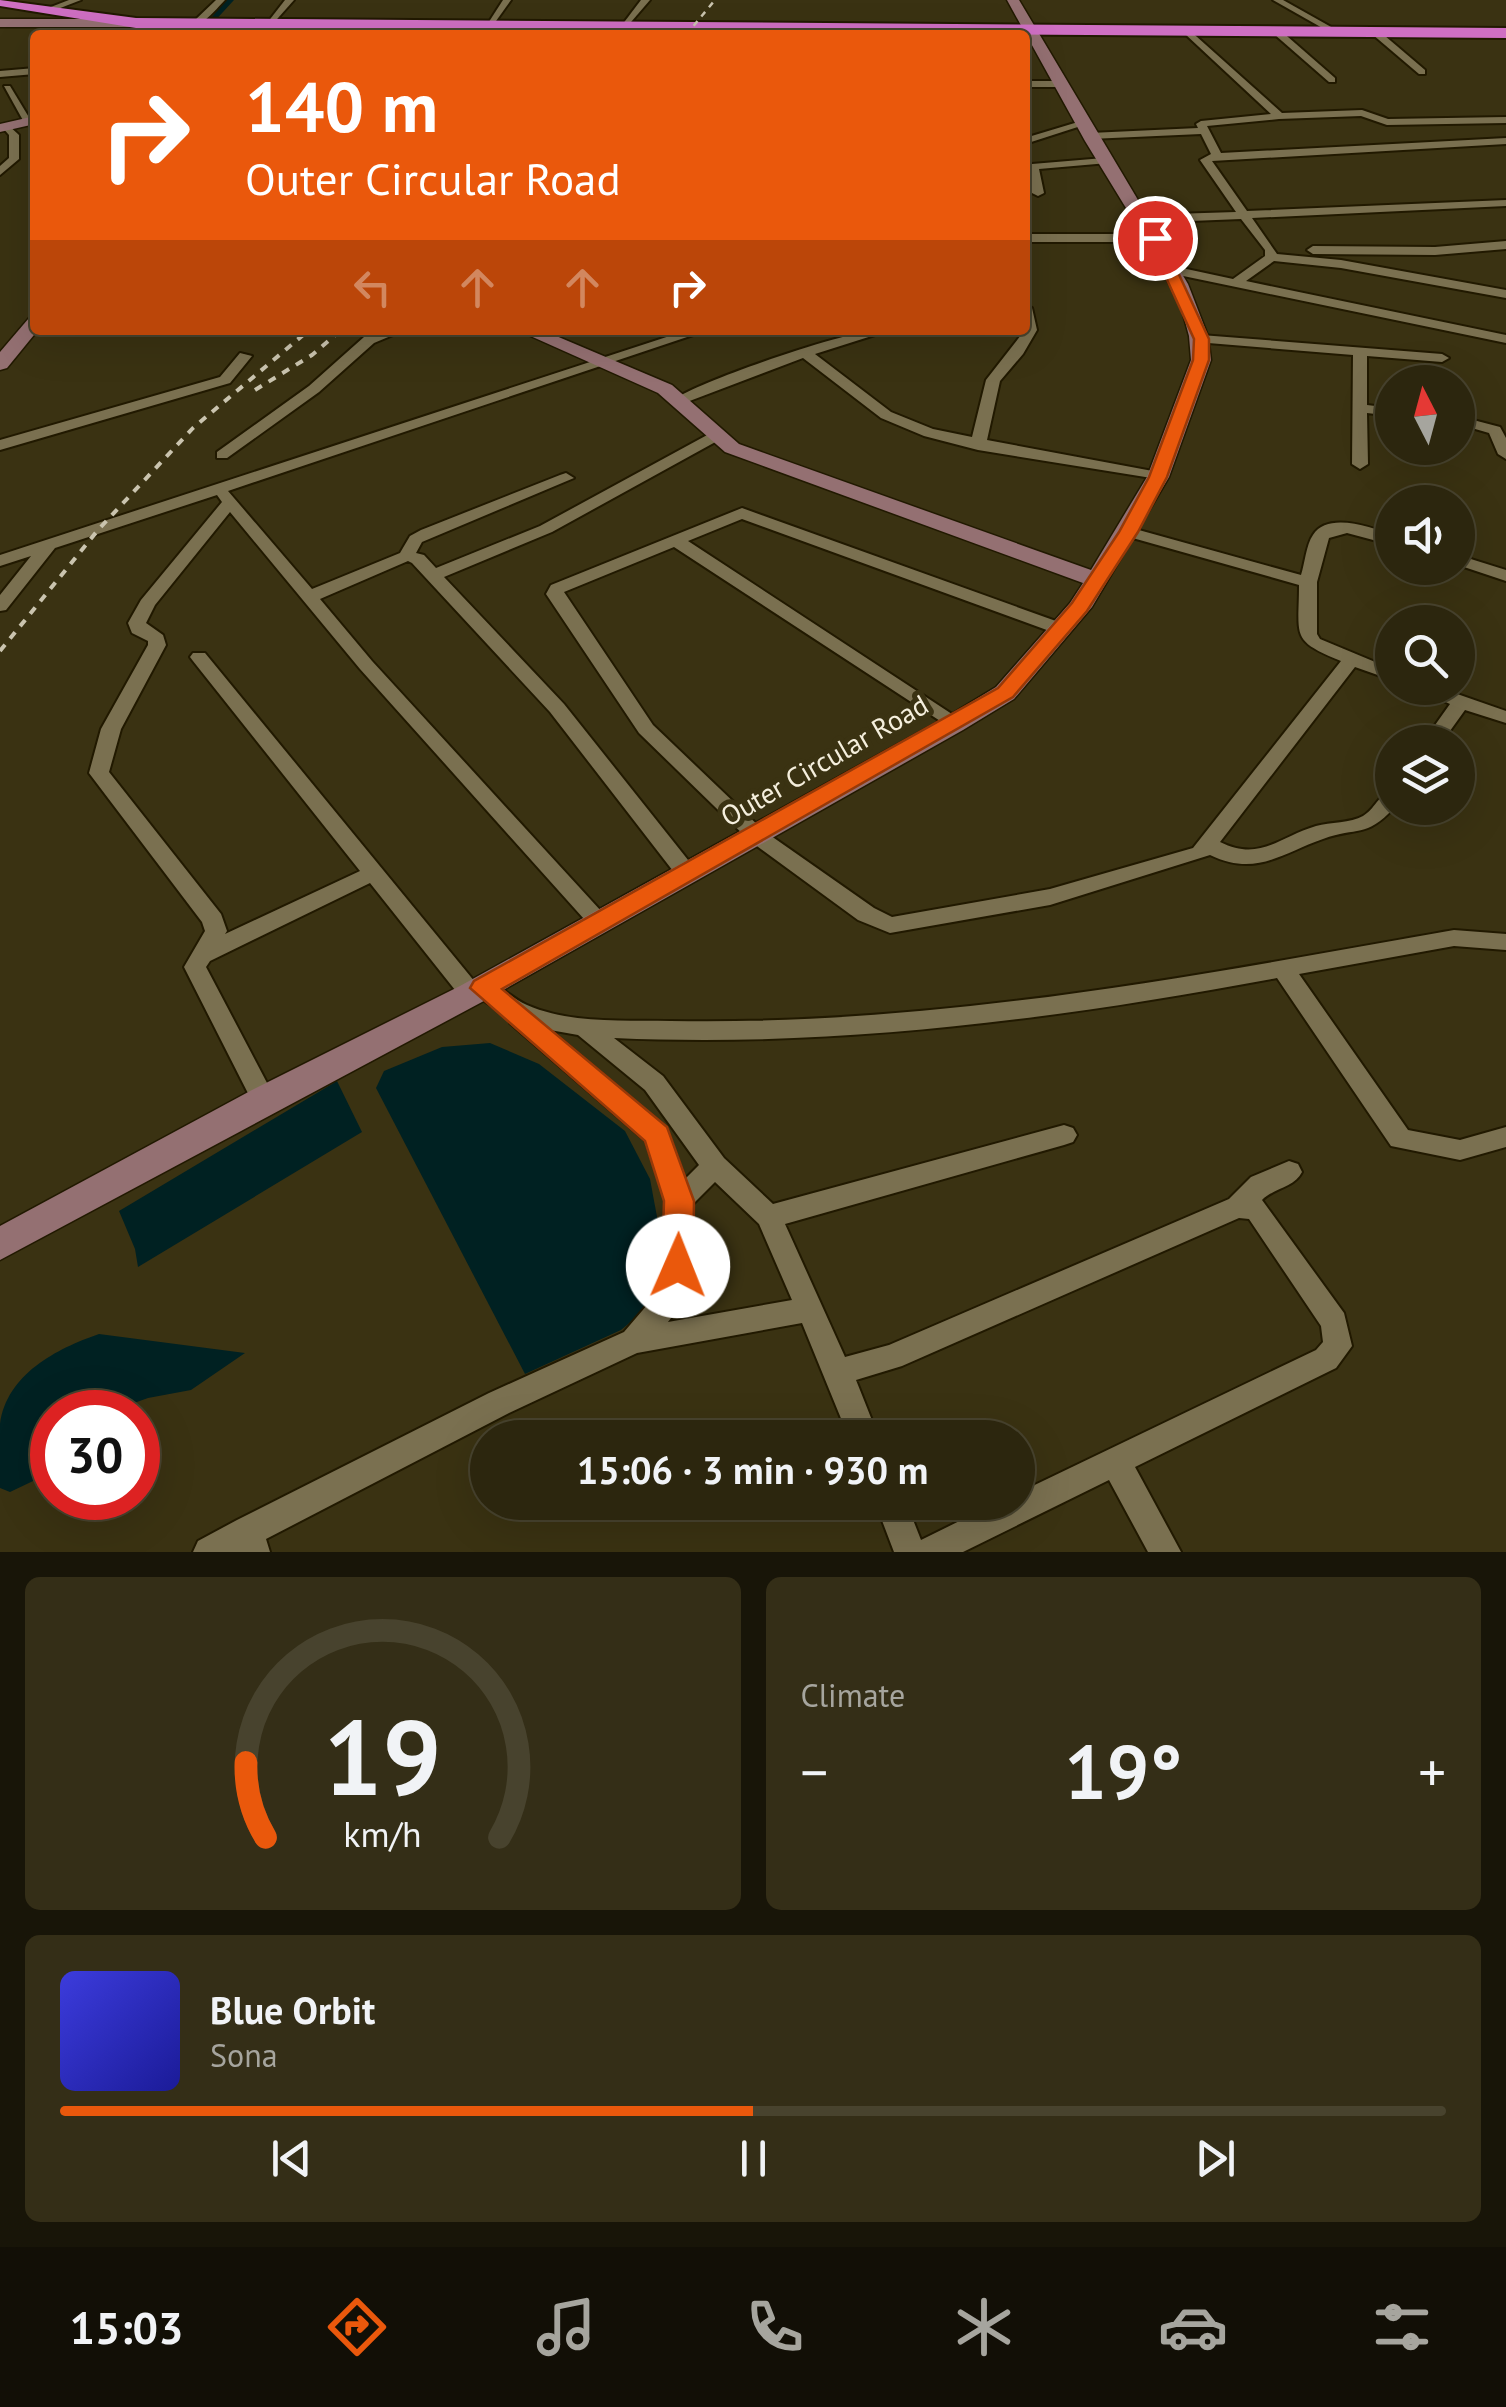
<!DOCTYPE html>
<html lang="en">
<head>
<meta charset="utf-8">
<style>
  body { margin:0; font-family:"PT Sans",sans-serif; background:#342e17; color:#f1f3f6; height:100vh; display:flex; flex-direction:column; font-size:38px; white-space:nowrap }
  * { box-sizing:border-box; margin:0 }
  p { font-size:32px; color:#a6a59e }
  .icon { flex:none; width:55px; height:55px; fill:none; stroke:currentColor; stroke-width:2; stroke-linecap:round; stroke-linejoin:round }
  .map { position:relative; height:1552px; overflow:hidden }
  .drawer { display:flex; flex-direction:column; gap:25px; padding:25px; background:#181508; flex:1 }
  .drawer>* { flex:none }
  .banner { position:absolute; left:30px; top:30px; width:1000px; height:305px; border-radius:10px; box-shadow:0 10px 40px #0002,0 0 0 2px #48432e; background:#ea580c; color:#fff; overflow:hidden }
  .needle { width:65px; rotate:354deg }
  .tools { position:absolute; left:1375px; top:365px; display:grid; gap:20px }
  .tools a { display:grid; place-items:center; width:100px; height:100px; border-radius:50%; background:#2c260e; box-shadow:0 10px 40px #0002,0 0 0 2px #48432e; font-size:50px }
  .speed { position:absolute; left:30px; top:1390px; display:flex; gap:20px; font-size:50px; font-weight:700; text-align:center }
  .speed>* { display:grid; place-content:center; width:130px; height:130px; border-radius:50%; background:#2c260e; box-shadow:0 10px 40px #0002,0 0 0 2px #48432e; line-height:1 }
  .speed .limit { border:15px solid #d22; background:#fff; color:#111 }
  .pin { position:absolute; display:grid; place-items:center; width:85px; height:85px; color:#fff; margin:-42px; border:5px solid #fff; border-radius:50%; box-shadow:0 2px 10px #0007 }
  .me { position:absolute; width:110px; margin:-55px; rotate:1deg; stroke-linejoin:round; filter:drop-shadow(0 0 8px #0008) }
  .turn { display:flex; align-items:center; gap:35px; height:210px; padding:0 50px; font-size:45px }
  .turn .icon { width:130px; height:130px; stroke-width:2.5 }
  .turn b { display:block; font-size:70px; line-height:85px }
  .lanes { display:flex; align-items:center; height:95px; padding:0 50px; background:#0003; justify-content:center; gap:50px; direction:ltr }
  .lanes .off { opacity:.35 }
  .big { font-size:75px; font-weight:600; line-height:1.1 }
  .drawer .card { flex:1; display:flex; flex-direction:column; justify-content:center; gap:15px; min-width:0; padding:0 35px; border-radius:15px; background:#342e17 }
  .drawer .dial { align-items:center; gap:0 }
  .dial svg { height:260px; overflow:visible; fill:none; stroke:#48432e; stroke-width:7; stroke-linecap:round; text-anchor:middle }
  .dial text { fill:#f1f3f6; stroke:none }
  .song { display:flex; align-items:center; gap:30px }
  .cover { width:120px; height:120px; border-radius:15px; background:linear-gradient(135deg,hsl(240 70% 55%),hsl(240 70% 35%)) }
  .played { height:10px; border-radius:5px; background:linear-gradient(90deg,#ea580c 50%,#48432e 50%) }
  .keys { display:flex; justify-content:space-around; direction:ltr }
  .heat { display:flex; justify-content:space-between; align-items:center; font-size:55px; direction:ltr }
  .drawer .tiles { flex:1; display:grid; gap:25px; grid-template-columns:1fr 1fr }
  .card:last-child { grid-column:span 2 }
  .trip { position:absolute; left:470px; top:1420px; width:565px; height:100px; border-radius:50px; background:#2c260e; box-shadow:0 10px 40px #0002,0 0 0 2px #48432e; font-weight:600; line-height:100px; text-align:center }
  .tabs { display:flex; height:160px; justify-content:space-around; align-items:center; background:#120f06; color:#a6a59e }
  .tabs .icon { width:70px; height:70px }
  .tabs .current { color:#ea580c }
  .tabs b { font-size:45px; color:#f1f3f6 }
  .map>svg:first-child { display:block }
  .water { fill:#002122 }
  .lines { fill:none; stroke-linecap:round; stroke-linejoin:round }
  .canal { fill:#002122; fill-rule:evenodd }
  .street-casing { stroke:#211900; stroke-width:4 }
  .secondary-casing { stroke:#211900; stroke-width:3 }
  .highway-casing { stroke:#211900; stroke-width:4 }
  .street { fill:#7a7050; fill-rule:evenodd }
  .secondary { fill:#947072; fill-rule:evenodd }
  .highway { fill:#cf6fc3; fill-rule:evenodd }
  .rail-far1 { stroke:#cac4af; stroke-width:2.5; stroke-dasharray:6 6; stroke-linecap:butt }
  .rail { stroke:#cac4af; stroke-width:4; stroke-dasharray:8 8; stroke-linecap:butt }
  .route { fill:#ea580c; stroke:#983908; stroke-width:2.5 }
  .labels { text-anchor:middle; dominant-baseline:central; stroke-width:10; stroke-linejoin:round; paint-order:stroke }
  .street-label { font-size:28px; fill:#f5efdd; stroke:#3a3212 }
</style>
</head>
<body>
<div class="map">
<svg width="1506" height="1552" viewBox="0 0 1506 1552">
  <rect width="100%" height="100%" fill="#3a3212"/>
  <!-- water -->
  <g class="water">
    <polygon points="490,1043 539,1064 625,1131 650,1179 660,1233 659,1272 644,1311 621,1330 525,1374 376,1088 384,1071 442,1047"/>
    <polygon points="337,1081 362,1132 138,1267 135,1249 119,1211"/>
    <path d="M 99,1334 L 245,1353 L 191,1390 L 148,1398 L 109,1412 L 52,1412 L 52,1472 L 10,1492 L 0,1488 C 0,1467 0,1445 0,1424 C 7,1374 56,1349 99,1334 Z"/>
  </g>
  <g class="lines">
    <!-- canal -->
    <g class="canal">
      <polygon points="226,0 234,0 212,24 206,24"/>
      <polygon points="198,23 205,25 185,35 175,35"/>
    </g>
    <defs>
      <g id="street">
        <polygon points="69,0 81,0 50,12 43,10"/>
        <path d="M 216,0 L 225,0 C 210,16 194,35 170,35 L 193,22 Z"/>
        <polygon points="285,0 294,0 270,27 264,27"/>
        <polygon points="503,0 511,0 491,28 485,28"/>
        <polygon points="641,0 650,0 625,29 619,29"/>
        <polygon points="1273,0 1283,0 1340,32 1333,34"/>
        <polygon points="1187,28 1282,113 1362,110 1388,119 1506,117 1506,123 1387,125 1361,116 1279,119 1207,126 1221,153 1506,138 1506,144 1212,161 1247,211 1506,200 1506,206 1252,218 1277,254 1341,260 1506,290 1506,298 1341,268 1274,261 1246,281 1506,335 1506,343 1164,272 1164,266 1168,265 1233,279 1265,256 1265,250 1241,219 1141,223 1135,219 1141,215 1236,212 1200,160 1211,154 1201,134 1090,139 1085,136 1090,133 1198,128 1196,124 1201,121 1271,114 1184,33"/>
        <polygon points="1274,30 1280,30 1335,78 1335,82 1329,82 1274,34"/>
        <polygon points="1372,30 1378,30 1425,70 1425,74 1419,74 1372,34"/>
        <polygon points="35,68 35,74 0,77 0,71"/>
        <polygon points="1025,81 1060,81 1065,84 1060,87 1025,87"/>
        <polygon points="4,86 10,86 33,124 25,124"/>
        <polygon points="1078,122 1087,124 1025,144 1025,138"/>
        <polygon points="7,124 19,135 19,159 0,175 0,166 9,158 9,135 2,127"/>
        <polygon points="1104,158 1109,161 1108,163 1039,169 1044,193 1038,196 1032,193 1026,170 1032,164"/>
        <polygon points="1025,234 1155,234 1161,238 1155,242 1025,242"/>
        <polygon points="1506,241 1506,249 1435,255 1313,254 1307,250 1313,246 1435,247"/>
        <path d="M 1025,304 L 1032,308 L 1037,330 L 1023,354 L 1000,381 L 987,440 L 1158,472 L 1164,474 L 1164,480 L 978,450 L 924,436 L 881,418 L 803,358 L 687,402 L 675,399 C 699,381 849,330 879,330 L 878,334 L 815,354 L 891,412 L 933,429 L 972,437 L 986,380 L 1025,330 Z"/>
        <polygon points="385,330 405,330 374,343 319,392 227,458 217,458 217,452 309,386 364,337"/>
        <path d="M 688,330 L 708,330 L 228,491 L 312,589 L 400,553 L 410,536 L 421,530 L 560,475 L 566,473 L 574,478 L 422,542 L 416,553 L 424,555 L 436,568 L 540,526 L 709,434 L 719,434 L 719,440 L 552,532 L 444,577 L 564,704 L 696,870 L 699,875 L 696,880 L 680,880 L 550,712 L 412,563 L 408,561 L 320,599 L 372,661 L 612,923 L 609,929 L 593,929 L 360,669 L 230,512 L 155,605 L 146,623 L 163,635 L 166,645 L 121,729 L 109,772 L 221,914 L 227,931 L 225,934 L 360,871 L 193,661 L 190,657 L 193,653 L 205,653 L 475,982 C 493,976 510,998 527,1005 C 570,1024 624,1020 670,1021 C 936,1026 1194,976 1454,930 L 1506,934 L 1506,950 L 1454,946 L 1299,974 L 1408,1130 L 1460,1140 L 1506,1127 L 1506,1147 L 1460,1160 L 1391,1146 L 1277,978 C 1057,1019 838,1048 614,1038 L 663,1076 L 724,1158 L 773,1204 L 1064,1125 L 1073,1128 L 1077,1135 L 1073,1142 L 1064,1145 L 785,1224 L 845,1357 L 889,1345 L 1229,1199 L 1251,1177 L 1289,1161 L 1298,1164 L 1302,1172 C 1295,1187 1274,1188 1262,1200 L 1344,1313 L 1352,1346 L 1336,1368 L 1135,1467 L 1181,1552 L 1148,1552 L 1109,1480 L 963,1552 L 894,1552 L 875,1502 L 906,1502 L 921,1540 L 998,1502 L 1018,1502 L 1018,1493 L 1316,1350 L 1323,1342 L 1321,1326 L 1249,1219 L 1239,1218 L 902,1366 L 856,1380 L 879,1438 L 849,1438 L 802,1323 L 637,1353 L 509,1413 L 266,1539 L 270,1552 L 193,1552 L 198,1541 L 237,1520 L 489,1393 L 624,1332 L 654,1297 L 664,1266 L 666,1201 L 646,1141 L 510,1023 L 507,1016 L 480,998 L 471,1003 L 463,1000 L 370,883 L 210,961 L 206,967 L 276,1100 L 273,1107 L 264,1110 L 255,1107 L 184,967 L 205,931 L 202,922 L 89,773 L 101,729 L 148,645 L 148,641 L 132,633 L 128,623 L 141,600 L 222,502 L 217,495 L 55,548 L 6,610 L 0,611 L 0,595 L 31,556 L 0,566 L 0,555 ZM 550,1030 L 578,1035 L 645,1090 L 699,1165 L 685,1179 L 666,1128 ZM 715,1182 L 759,1224 L 792,1300 L 668,1322 C 695,1290 692,1245 692,1205 Z"/>
        <polygon points="1201,335 1442,354 1449,358 1442,362 1367,356 1367,405 1392,408 1392,416 1367,413 1368,464 1360,469 1352,464 1353,355 1196,342 1196,336"/>
        <polygon points="240,353 252,356 230,383 0,450 0,440 220,377"/>
        <polygon points="1458,416 1500,427 1506,438 1506,459 1498,454 1489,433 1458,424"/>
        <path d="M 742,508 L 1067,625 L 1070,629 L 1061,634 L 1055,633 L 742,519 L 688,541 L 961,720 L 964,724 L 954,730 L 674,547 L 564,592 L 653,725 L 764,831 L 874,908 L 892,917 L 1050,889 L 1193,848 L 1341,661 C 1290,640 1299,637 1299,585 L 1122,535 L 1122,529 L 1128,527 L 1301,575 C 1305,563 1306,545 1313,535 C 1328,511 1373,528 1392,535 L 1392,545 L 1347,533 L 1329,538 L 1317,582 L 1317,634 L 1320,639 L 1392,669 L 1392,680 L 1355,667 L 1220,842 C 1260,862 1279,837 1316,826 C 1330,822 1351,823 1363,816 C 1375,809 1378,795 1392,790 L 1394,808 C 1365,839 1358,826 1323,839 C 1280,854 1256,877 1210,855 L 1050,905 L 890,933 L 858,920 L 750,841 L 639,733 L 546,594 L 551,585 Z"/>
        <polygon points="1458,555 1506,570 1506,581 1458,565"/>
        <polygon points="1415,688 1440,688 1506,711 1506,723 1465,710 1442,742 1423,742 1450,704"/>
      </g>
      <g id="secondary">
        <polygon points="1007,0 1019,0 1188,284 1208,336 1211,360 1169,477 1092,607 1014,699 963,730 482,1002 0,1260 0,1226 252,1090 460,986 945,718 996,687 1070,603 1083,583 725,452 658,393 517,330 542,330 672,385 739,444 1091,570 1147,477 1191,360 1189,336 1182,310 1156,257 1085,141"/>
        <polygon points="0,19 136,19 142,23 136,27 0,27"/>
        <polygon points="344,21 348,28 325,35 306,35"/>
        <polygon points="35,116 35,124 0,132 0,124"/>
        <polygon points="35,317 38,330 7,368 0,370 0,352 29,318"/>
      </g>
      <polygon id="highway" points="0,0 136,18 1506,28 1506,38 136,28 0,6"/>
    </defs>
    <!-- street casing -->
    <use href="#street" class="street-casing"/>
    <!-- secondary casing -->
    <use href="#secondary" class="secondary-casing"/>
    <!-- highway casing -->
    <use href="#highway" class="highway-casing"/>
    <!-- street -->
    <use href="#street" class="street"/>
    <!-- secondary -->
    <use href="#secondary" class="secondary"/>
    <!-- highway -->
    <use href="#highway" class="highway"/>
    <!-- rail-far1 -->
    <polyline class="rail-far1" points="686,35 715,0"/>
    <!-- rail -->
    <g class="rail">
      <polyline points="255,390 312,355 341,330"/>
      <polyline points="0,651 98,530 193,428 309,330"/>
    </g>
  </g>
  <!-- route -->
  <polygon class="route" points="1155,234 1162,238 1209,339 1209,360 1167,477 1138,532 1087,611 1013,697 502,989 667,1127 694,1201 693,1266 689,1276 678,1280 667,1276 662,1266 664,1201 645,1141 470,988 474,981 998,688 1072,603 1119,532 1149,477 1193,360 1194,339 1148,238"/>
  <g class="labels">
    <!-- street labels -->
    <g class="street-label">
      <text transform="translate(824 760) rotate(-30)">Outer Circular Road</text>
    </g>
  </g>
</svg>
<div class="tools">
<a><svg class="needle" viewBox="-14 -14 28 28"><path d="M0-13l5 13h-10z" fill="#e53935"/><path d="M0 13l5-13h-10z" fill="#a6a59e"/></svg></a>
<a><svg class="icon" aria-label="sound" viewBox="0 0 24 24"><path d="M4 9h4l5-4v14l-5-4H4zM17 9q2 3 0 6"/></svg></a>
<a><svg class="icon" aria-label="search" viewBox="0 0 24 24"><circle cx="10" cy="10" r="6"/><path d="M15 15l6 6"/></svg></a>
<a><svg class="icon" aria-label="layers" viewBox="0 0 24 24"><path d="M12 4l9 5-9 5-9-5zM3 14l9 5 9-5"/></svg></a>
</div>
<div class="speed"><div class="limit">30</div></div>
<div class="pin" style="left:1155px;top:238px;background:#d93025"><svg class="icon" aria-label="arrive" viewBox="0 0 24 24"><path d="M6 21V4h12l-3 4 3 4H6"/></svg></div>
<svg class="me" style="left:678px;top:1266px" viewBox="-20 -20 40 40"><circle r="19" fill="#fff"/><path d="M0-13L10 11 0 6-10 11z" fill="#ea580c"/></svg>
<div class="trip">15:06 · 3 min · 930 m</div>
<div class="banner">
<div class="turn"><svg class="icon" aria-label="right" viewBox="0 0 24 24"><path d="M7 20v-9h11M14 6l5 5-5 5"/></svg><div><b>140 m</b>Outer Circular Road</div></div>
<div class="lanes"><svg class="icon off" aria-label="left" viewBox="0 0 24 24"><path d="M17 20v-9H6M10 6l-5 5 5 5"/></svg><svg class="icon off" aria-label="ahead" viewBox="0 0 24 24"><path d="M12 20V5M6 11l6-6 6 6"/></svg><svg class="icon off" aria-label="ahead" viewBox="0 0 24 24"><path d="M12 20V5M6 11l6-6 6 6"/></svg><svg class="icon" aria-label="right" viewBox="0 0 24 24"><path d="M7 20v-9h11M14 6l5 5-5 5"/></svg></div>
</div>
</div>
<section class="drawer">
<div class="tiles">
<div class="card dial"><svg viewBox="0 0 100 80">
<path d="M14 69A42 42 0 1 1 86 69"/>
<path d="M14 69A42 42 0 0 1 8 46" stroke="#ea580c"/>
<text x="50" y="56" font-size="32" font-weight="700">19</text>
<text x="50" y="72" font-size="11">km/h</text>
</svg></div>
<div class="card"><p>Climate</p>
<div class="heat"><a>−</a><b class="big">19°</b><a>+</a></div>
</div>
<div class="card">
<div class="song"><i class="cover"></i><div><b>Blue Orbit</b><p>Sona</p></div></div>
<div class="played"></div>
<div class="keys"><svg class="icon" aria-label="previous" viewBox="0 0 24 24"><path d="M18 5L8 12l10 7zM5 5v14"/></svg><svg class="icon" aria-label="pause" viewBox="0 0 24 24"><path d="M8 5v14M16 5v14"/></svg><svg class="icon" aria-label="next" viewBox="0 0 24 24"><path d="M6 5l10 7-10 7zM19 5v14"/></svg></div>
</div>
</div>
</section>
<nav class="tabs">
<b>15:03</b>
<svg class="icon current" aria-label="directions" viewBox="0 0 24 24"><path d="M12 3l9 9-9 9-9-9zM9 14v-3h6M13 9l2 2-2 2"/></svg>
<svg class="icon" aria-label="music" viewBox="0 0 24 24"><path d="M9 18V5l10-2v13"/><circle cx="6" cy="18" r="3"/><circle cx="16" cy="16" r="3"/></svg>
<svg class="icon" aria-label="phone" viewBox="0 0 24 24"><path d="M5 4h4l2 5-3 2q2 4 5 5l2-3 5 2v4C11 20 4 13 5 4z"/></svg>
<svg class="icon" aria-label="climate" viewBox="0 0 24 24"><path d="M12 3v18M4 7l16 10M4 17L20 7"/></svg>
<svg class="icon" aria-label="car" viewBox="0 0 24 24"><path d="M5 17H2v-5l4-1 3-4h7l3 4 3 1v5h-3M9 17h6M6 11h13"/><circle cx="7" cy="17" r="2"/><circle cx="17" cy="17" r="2"/></svg>
<svg class="icon" aria-label="filters" viewBox="0 0 24 24"><path d="M4 7h16M4 17h16"/><circle cx="9" cy="7" r="2"/><circle cx="15" cy="17" r="2"/></svg>
</nav>
</body>
</html>
